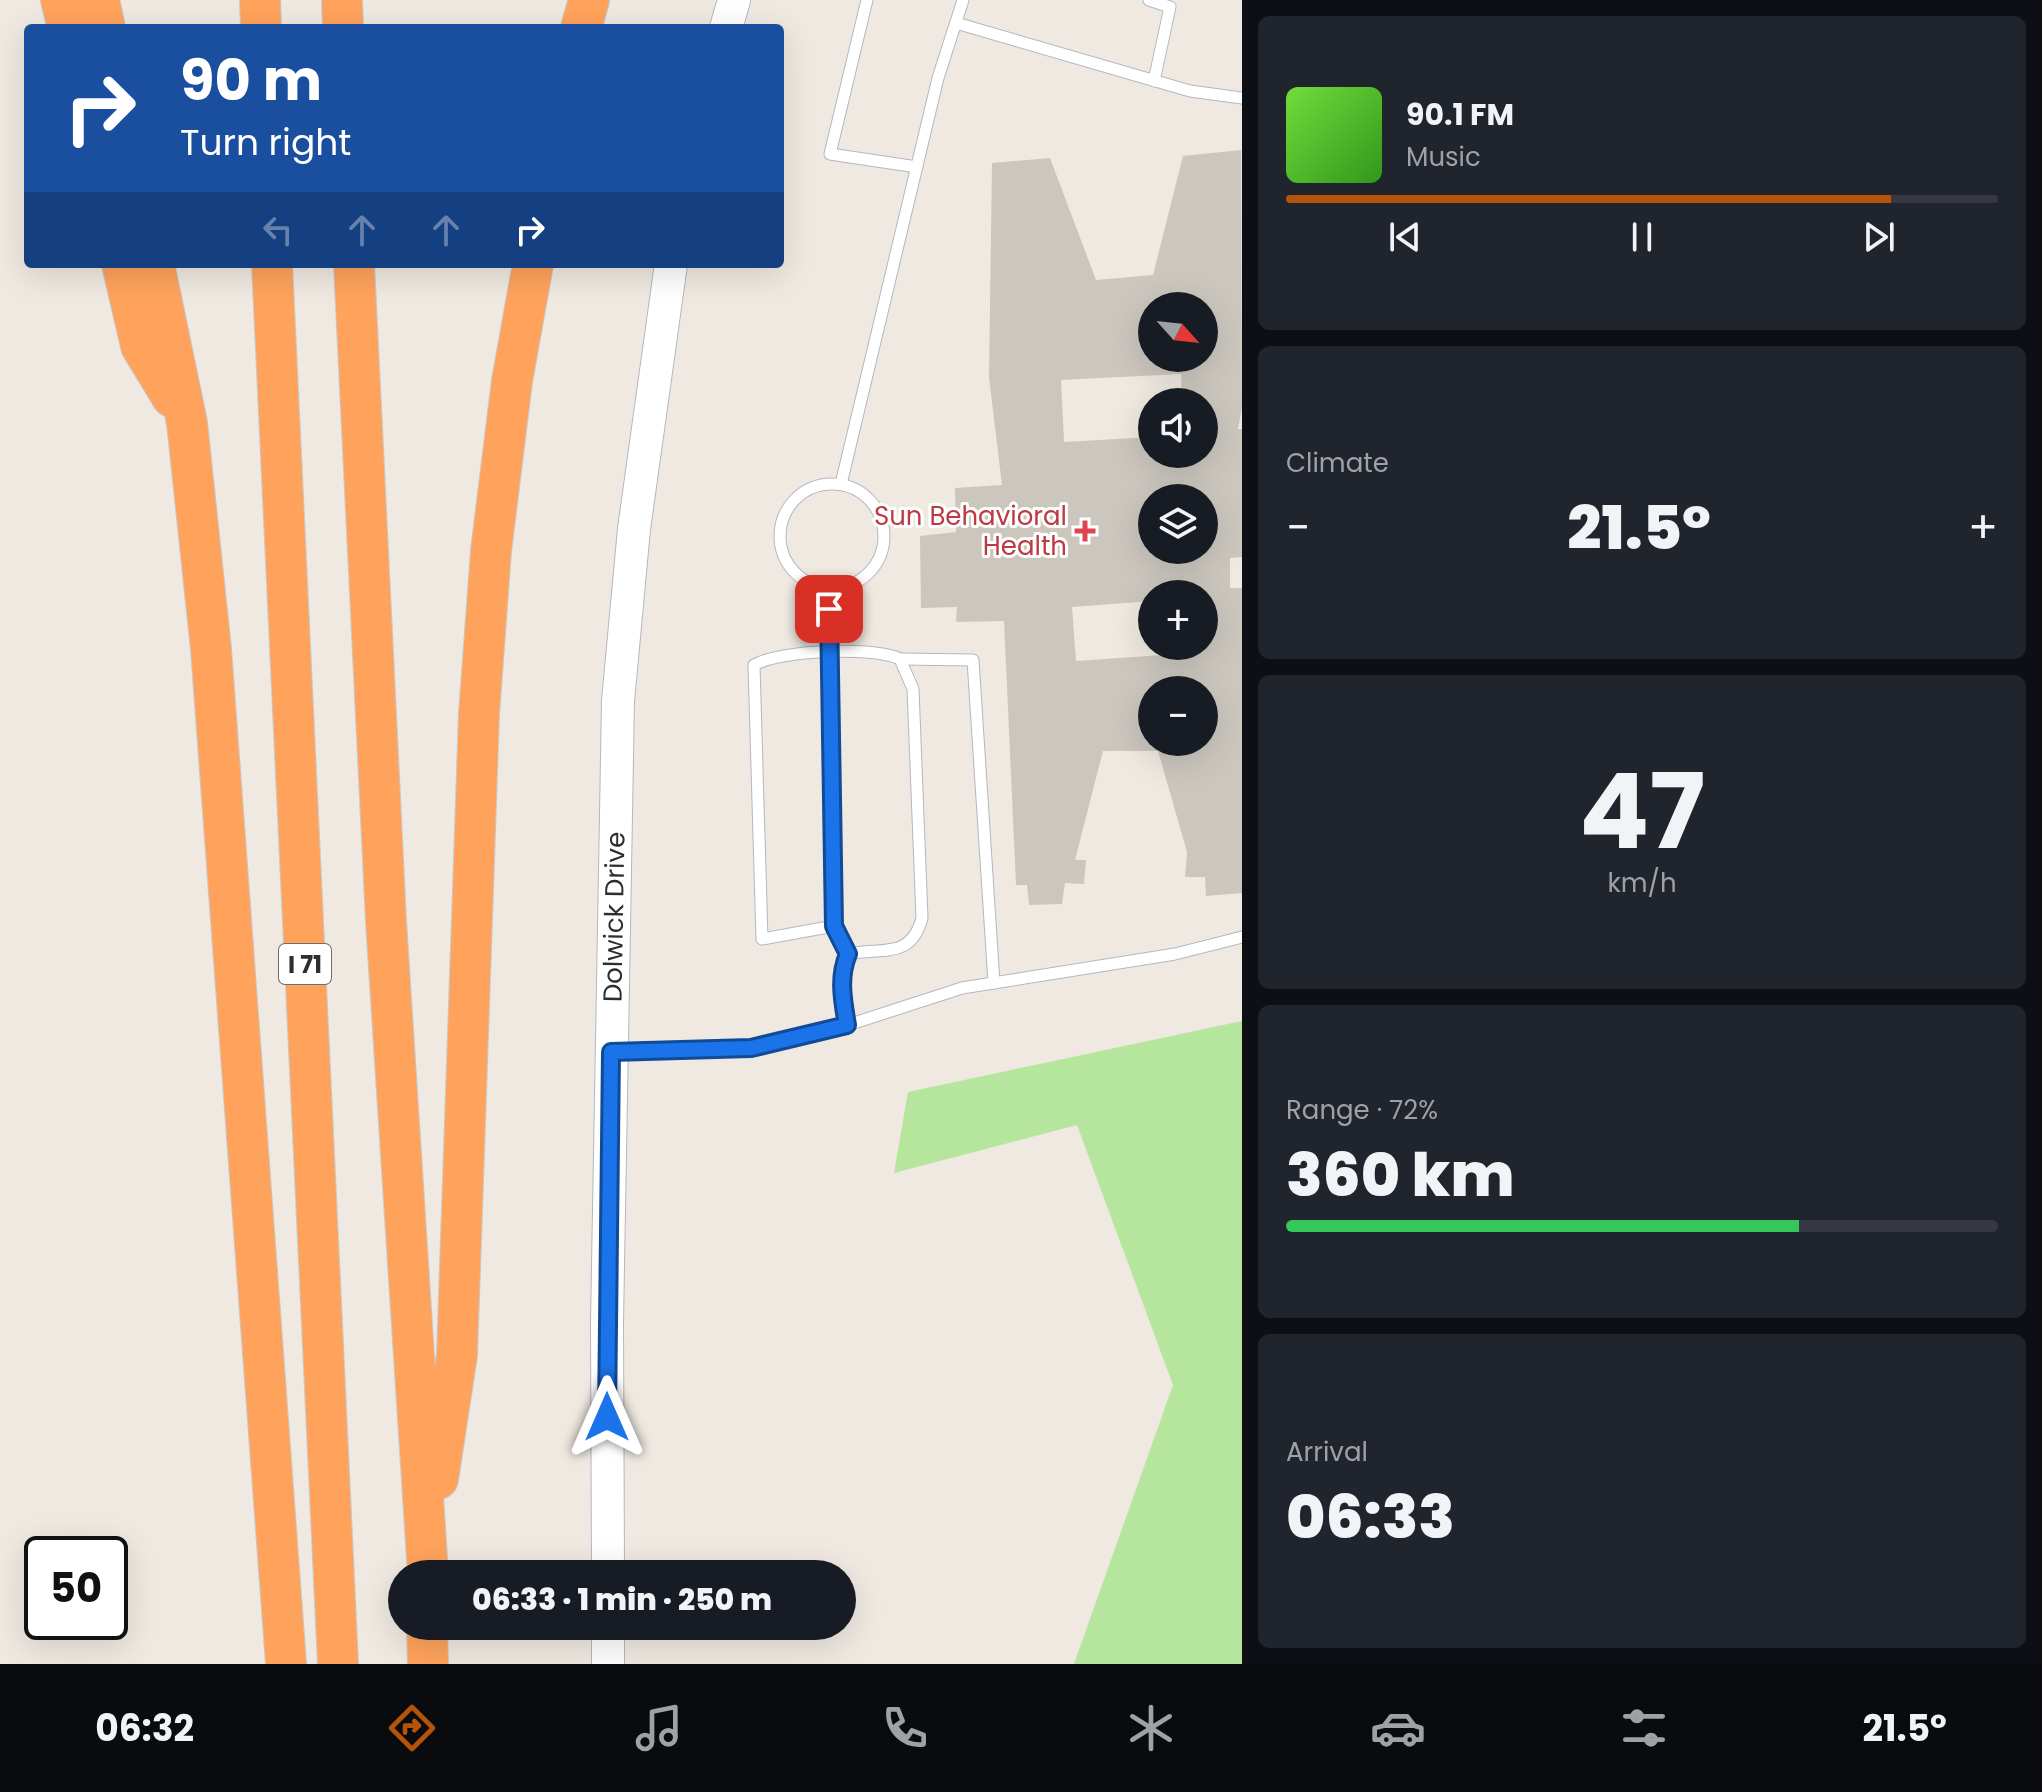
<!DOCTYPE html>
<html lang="en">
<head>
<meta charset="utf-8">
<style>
  body { margin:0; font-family:Poppins,sans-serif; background:#20242c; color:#f1f3f6; height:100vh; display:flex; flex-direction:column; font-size:30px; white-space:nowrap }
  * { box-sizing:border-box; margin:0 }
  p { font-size:26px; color:#9ea1a6 }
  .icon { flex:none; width:44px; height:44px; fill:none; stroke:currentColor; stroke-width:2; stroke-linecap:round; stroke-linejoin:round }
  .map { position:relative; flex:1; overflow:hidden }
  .details { display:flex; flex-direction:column; gap:16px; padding:16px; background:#0d0f14; width:800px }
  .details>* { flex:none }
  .banner { position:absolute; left:24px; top:24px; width:760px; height:244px; border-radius:8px; box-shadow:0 8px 32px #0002; background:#1a4fa0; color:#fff; overflow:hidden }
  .needle { width:52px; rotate:117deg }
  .buttons { position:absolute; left:1138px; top:292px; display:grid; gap:16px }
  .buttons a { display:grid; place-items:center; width:80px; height:80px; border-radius:50%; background:#171b24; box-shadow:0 8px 32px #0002; font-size:40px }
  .speed { position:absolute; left:24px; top:1536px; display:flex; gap:16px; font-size:40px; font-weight:700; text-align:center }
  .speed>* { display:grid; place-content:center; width:104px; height:104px; border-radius:50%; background:#171b24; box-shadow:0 8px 32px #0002; line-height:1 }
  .speed .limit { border:4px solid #111; border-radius:12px; background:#fff; color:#111 }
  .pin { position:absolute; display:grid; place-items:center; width:68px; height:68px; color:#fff; margin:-34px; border-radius:16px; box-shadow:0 4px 12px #0006 }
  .me { position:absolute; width:88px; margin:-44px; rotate:0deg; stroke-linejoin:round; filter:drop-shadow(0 0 6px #0008) }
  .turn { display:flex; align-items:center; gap:28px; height:168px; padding:0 24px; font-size:36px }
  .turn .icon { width:104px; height:104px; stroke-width:2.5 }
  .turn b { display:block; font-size:56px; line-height:68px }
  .lanes { display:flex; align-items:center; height:76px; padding:0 24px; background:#0003; justify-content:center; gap:40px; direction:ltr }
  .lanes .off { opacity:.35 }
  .big { font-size:60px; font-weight:800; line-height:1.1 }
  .details .tile { flex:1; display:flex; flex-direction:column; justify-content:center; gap:12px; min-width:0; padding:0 28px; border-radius:12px; background:#20242c }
  .details .dial { align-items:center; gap:0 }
  .dial b { font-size:104px; line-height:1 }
  .song { display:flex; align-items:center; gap:24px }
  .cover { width:96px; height:96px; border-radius:12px; background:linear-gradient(135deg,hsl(100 70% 55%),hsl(110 70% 35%)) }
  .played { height:8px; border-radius:4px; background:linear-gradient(90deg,#b45309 85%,#363941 85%) }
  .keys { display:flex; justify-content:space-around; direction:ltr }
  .heat { display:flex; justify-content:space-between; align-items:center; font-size:44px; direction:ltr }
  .charge { height:12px; border-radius:6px; background:linear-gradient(90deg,#34c759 72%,#363941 0) }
  .trip { position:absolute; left:388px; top:1560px; width:468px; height:80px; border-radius:40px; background:#171b24; box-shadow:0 8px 32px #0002; font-weight:800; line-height:80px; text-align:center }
  .tab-bar { display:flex; height:128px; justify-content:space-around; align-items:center; background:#090b0e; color:#9ea1a6 }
  .tab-bar .icon { width:56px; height:56px }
  .tab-bar .selected { color:#b45309 }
  .tab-bar b { font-size:36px; color:#f1f3f6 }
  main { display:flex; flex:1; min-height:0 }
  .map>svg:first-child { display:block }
  .green { fill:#b6e59e }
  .building { fill:#cbc7bf; fill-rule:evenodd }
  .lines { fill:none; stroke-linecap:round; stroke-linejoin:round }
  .lane-casing { stroke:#b4b7c1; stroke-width:13 }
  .secondary-casing { stroke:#b4b7c1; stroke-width:34 }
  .highway-casing { stroke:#c9c9c9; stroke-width:42 }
  .lane { stroke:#fff; stroke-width:11 }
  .secondary { stroke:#fff; stroke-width:32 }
  .highway { stroke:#ffa35c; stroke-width:40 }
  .route-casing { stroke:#114b97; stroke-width:20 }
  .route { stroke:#1a73e8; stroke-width:14 }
  .health-dot { fill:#e0444e; stroke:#fff; stroke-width:3 }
  .labels { text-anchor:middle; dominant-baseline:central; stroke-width:6; stroke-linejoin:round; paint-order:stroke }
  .shield { fill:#fff; stroke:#6d6d6d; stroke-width:2 }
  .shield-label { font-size:24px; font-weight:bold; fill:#2e2e2e }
  .health-label { font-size:26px; fill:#be3a42; stroke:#fff; text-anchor:end }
  .street-label { font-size:26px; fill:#2e2e2e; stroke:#fff }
</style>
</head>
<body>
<main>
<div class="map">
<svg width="1242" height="1664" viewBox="0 0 1242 1664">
  <rect width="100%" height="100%" fill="#efe9e1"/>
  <!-- green -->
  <polygon class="green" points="1242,1021 1242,1664 1074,1664 1173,1385 1077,1125 894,1173 908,1092"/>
  <!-- building -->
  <path class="building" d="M 1241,150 L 1242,408 L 1238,429 L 1242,429 L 1242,557 L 1230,558 L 1230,588 L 1242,588 L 1242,893 L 1206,896 L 1205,877 L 1185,877 L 1187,852 L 1158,751 L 1103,751 L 1075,860 L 1086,860 L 1084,884 L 1065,883 L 1062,904 L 1029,905 L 1027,885 L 1016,885 L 1004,621 L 956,622 L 957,607 L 921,608 L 920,536 L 956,532 L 955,488 L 1002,485 L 989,377 L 992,163 L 1050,158 L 1096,280 L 1153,275 L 1183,156 ZM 1152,306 L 1204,306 L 1204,358 L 1152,358 ZM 1181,374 L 1182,402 L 1204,402 L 1204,454 L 1152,454 L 1152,437 L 1064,442 L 1061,380 ZM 1152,498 L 1204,498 L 1204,550 L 1152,550 ZM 1152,594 L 1204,594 L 1204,646 L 1191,646 L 1191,653 L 1076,661 L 1072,607 L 1152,601 ZM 1152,690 L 1204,690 L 1204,742 L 1152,742 Z"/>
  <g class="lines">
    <defs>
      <g id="lane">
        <polyline points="867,0 830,154 917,167"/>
        <polyline points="1149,0 1170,7 1154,81"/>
        <polyline points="956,23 1190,91 1242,98"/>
        <circle cx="832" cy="536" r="52"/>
        <polyline points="841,484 938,78 963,0"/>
        <path d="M 829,588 L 834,926 L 762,939 L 754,665 C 781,650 872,646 900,659 L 913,689 L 922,918 C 911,960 882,947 848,954 C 838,978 843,1001 847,1025"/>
        <polyline points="900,659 973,660 994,983"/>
        <polyline points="834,926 848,954"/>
        <polyline points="613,1052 751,1048 820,1034 962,988 1175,954 1242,937"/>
      </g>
      <g id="secondary">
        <polyline points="726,28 734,0"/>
        <polyline points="608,1574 607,1323 618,701 634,529 671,264"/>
        <polyline points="608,1626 608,1664"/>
      </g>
      <g id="highway">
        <polyline points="61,0 68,28"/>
        <polyline points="99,0 105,28"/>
        <polyline points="260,0 261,28"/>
        <polyline points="342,0 343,28"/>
        <polyline points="581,28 589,0"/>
        <polyline points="122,264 141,346 172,397"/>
        <polyline points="154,264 187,423 211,649 286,1664"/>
        <polyline points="272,264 338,1664"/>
        <polyline points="354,264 386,921 428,1574"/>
        <polyline points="438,1479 457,1355 479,714 491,551 512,381 533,264"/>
        <polyline points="427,1626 428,1664"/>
      </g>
    </defs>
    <!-- lane casing -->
    <use href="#lane" class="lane-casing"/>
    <!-- secondary casing -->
    <use href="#secondary" class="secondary-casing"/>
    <!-- highway casing -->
    <use href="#highway" class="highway-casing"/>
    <!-- lane -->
    <use href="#lane" class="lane"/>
    <!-- secondary -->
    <use href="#secondary" class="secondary"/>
    <!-- highway -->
    <use href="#highway" class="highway"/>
  </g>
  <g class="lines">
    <defs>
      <path id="route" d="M 607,1417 L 611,1052 L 751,1048 L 847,1025 C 843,1001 838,978 848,954 L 834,926 L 829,609"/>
    </defs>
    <!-- route casing -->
    <use href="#route" class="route-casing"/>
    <!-- route -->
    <use href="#route" class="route"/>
  </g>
  <!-- markers -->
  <path class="health-dot" d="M1081 519h8v8h8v8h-8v8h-8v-8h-8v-8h8z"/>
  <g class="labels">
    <!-- shield labels -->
    <rect class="shield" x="279" y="944" width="52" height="40" rx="6"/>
    <g class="shield-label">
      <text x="305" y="964">I 71</text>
    </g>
    <!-- health labels -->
    <g class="health-label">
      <text x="1067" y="516">Sun Behavioral<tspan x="1067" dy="30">Health</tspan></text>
    </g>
    <!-- street labels -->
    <g class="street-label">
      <text transform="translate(614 917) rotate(-89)">Dolwick Drive</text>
    </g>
  </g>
</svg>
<div class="buttons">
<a><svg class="needle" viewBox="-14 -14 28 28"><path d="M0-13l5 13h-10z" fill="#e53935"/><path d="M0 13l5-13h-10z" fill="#9ea1a6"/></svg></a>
<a><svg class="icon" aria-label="sound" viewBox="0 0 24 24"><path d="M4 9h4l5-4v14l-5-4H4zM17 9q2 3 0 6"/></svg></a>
<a><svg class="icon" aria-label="layers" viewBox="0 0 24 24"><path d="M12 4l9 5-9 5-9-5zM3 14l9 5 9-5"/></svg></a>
<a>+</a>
<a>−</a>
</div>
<div class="speed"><div class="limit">50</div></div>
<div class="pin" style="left:829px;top:609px;background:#d93025"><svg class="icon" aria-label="arrive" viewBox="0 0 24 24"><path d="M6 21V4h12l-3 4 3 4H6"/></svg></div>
<svg class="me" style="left:607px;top:1417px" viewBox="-20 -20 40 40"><path d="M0-17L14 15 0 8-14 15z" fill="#1a73e8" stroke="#fff" stroke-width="4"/></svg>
<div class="trip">06:33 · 1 min · 250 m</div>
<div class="banner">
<div class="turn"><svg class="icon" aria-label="right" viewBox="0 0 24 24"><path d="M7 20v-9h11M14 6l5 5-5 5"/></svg><div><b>90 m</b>Turn right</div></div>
<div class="lanes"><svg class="icon off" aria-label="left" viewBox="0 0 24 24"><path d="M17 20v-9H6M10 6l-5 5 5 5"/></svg><svg class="icon off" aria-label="ahead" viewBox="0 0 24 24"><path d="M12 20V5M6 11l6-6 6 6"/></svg><svg class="icon off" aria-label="ahead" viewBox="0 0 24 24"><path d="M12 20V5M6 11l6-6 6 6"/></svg><svg class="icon" aria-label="right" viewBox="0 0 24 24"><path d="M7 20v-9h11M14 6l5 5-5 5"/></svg></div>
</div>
</div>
<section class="details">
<div class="tile">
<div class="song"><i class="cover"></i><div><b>90.1 FM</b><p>Music</p></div></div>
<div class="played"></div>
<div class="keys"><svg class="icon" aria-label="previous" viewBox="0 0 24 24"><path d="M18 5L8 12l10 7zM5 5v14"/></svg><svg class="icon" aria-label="pause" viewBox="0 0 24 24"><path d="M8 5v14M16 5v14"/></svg><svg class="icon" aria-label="next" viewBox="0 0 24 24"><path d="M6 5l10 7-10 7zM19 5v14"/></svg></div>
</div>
<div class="tile"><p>Climate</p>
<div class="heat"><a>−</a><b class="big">21.5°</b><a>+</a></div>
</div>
<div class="tile dial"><b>47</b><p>km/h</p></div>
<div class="tile"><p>Range · 72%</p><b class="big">360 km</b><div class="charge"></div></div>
<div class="tile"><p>Arrival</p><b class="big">06:33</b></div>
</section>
</main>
<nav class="tab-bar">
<b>06:32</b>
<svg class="icon selected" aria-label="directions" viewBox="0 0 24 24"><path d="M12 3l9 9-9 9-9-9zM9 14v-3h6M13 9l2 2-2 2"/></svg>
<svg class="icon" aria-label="music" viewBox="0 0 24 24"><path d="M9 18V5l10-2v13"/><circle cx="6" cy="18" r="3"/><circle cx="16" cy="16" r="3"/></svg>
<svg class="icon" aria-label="phone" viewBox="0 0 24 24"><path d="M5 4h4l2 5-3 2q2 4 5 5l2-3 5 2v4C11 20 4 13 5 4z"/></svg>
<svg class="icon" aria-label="climate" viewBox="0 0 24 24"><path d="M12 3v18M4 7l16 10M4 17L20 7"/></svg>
<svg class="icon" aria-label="car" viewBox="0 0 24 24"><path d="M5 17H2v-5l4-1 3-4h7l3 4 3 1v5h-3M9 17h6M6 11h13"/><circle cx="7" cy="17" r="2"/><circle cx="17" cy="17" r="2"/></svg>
<svg class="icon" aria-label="filters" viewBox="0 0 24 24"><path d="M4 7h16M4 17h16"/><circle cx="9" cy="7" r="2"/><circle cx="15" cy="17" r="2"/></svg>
<b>21.5°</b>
</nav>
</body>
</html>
